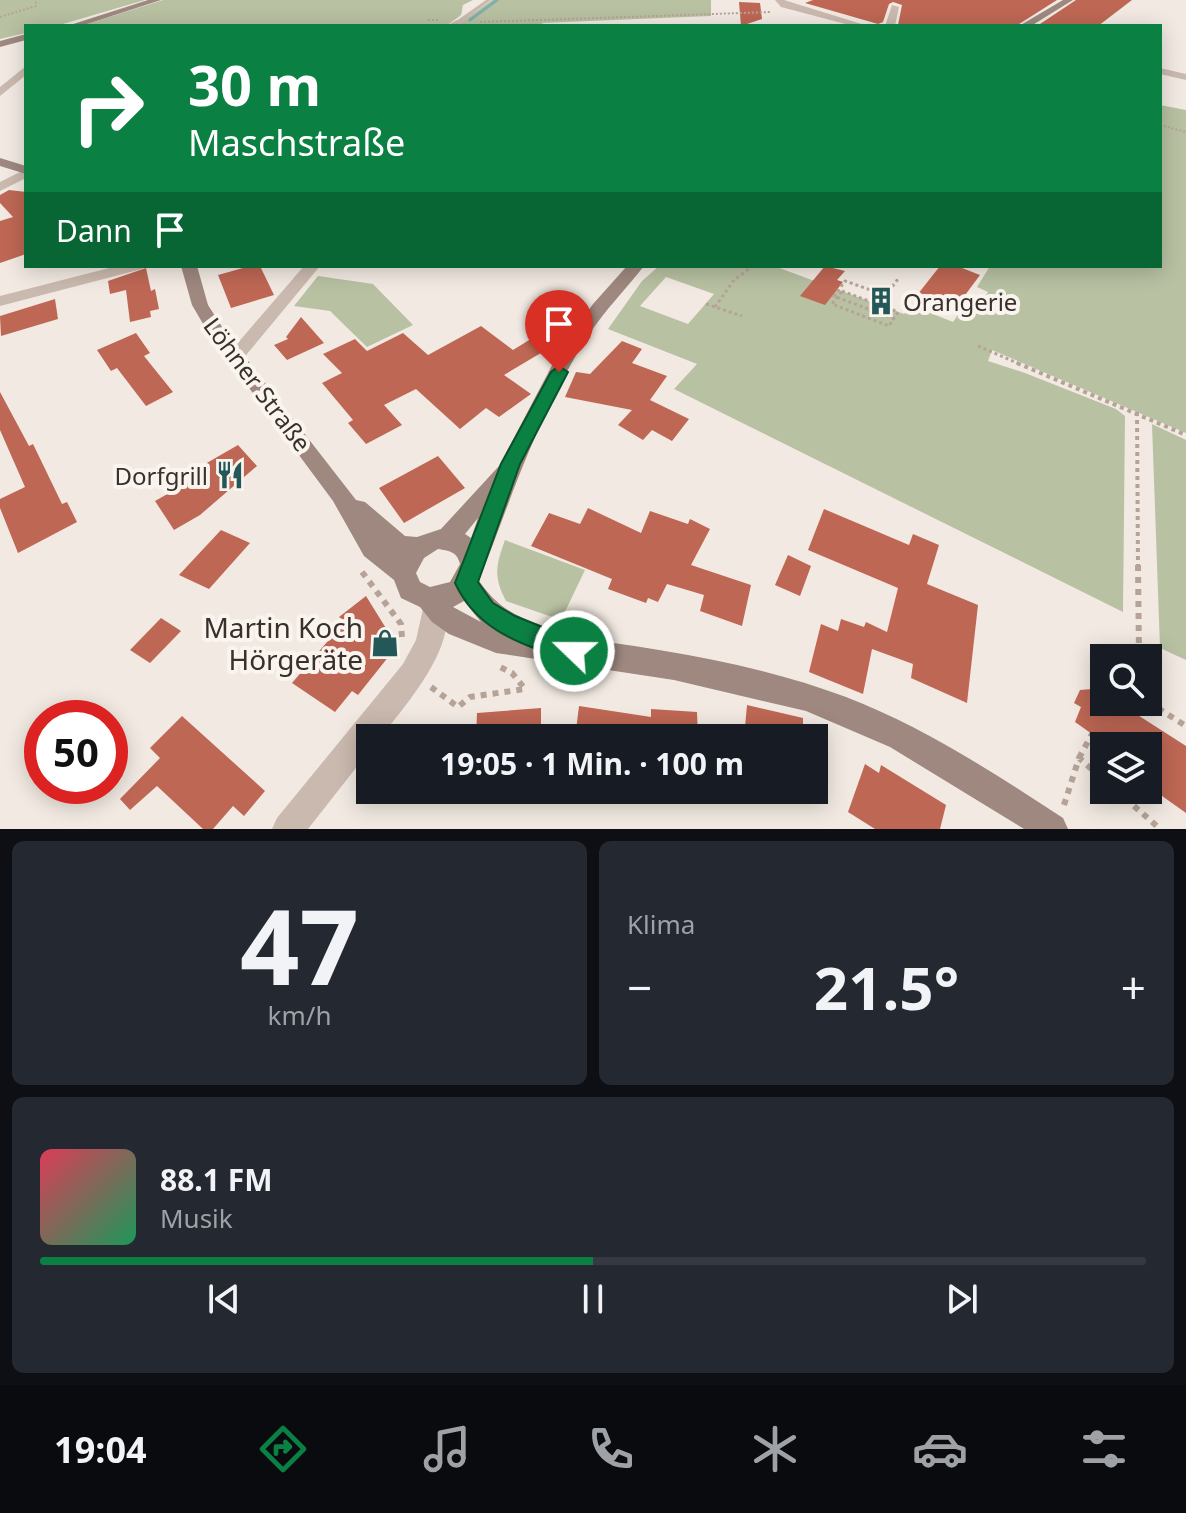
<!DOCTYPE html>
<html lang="de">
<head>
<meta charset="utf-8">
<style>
  body { margin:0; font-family:"Noto Sans",sans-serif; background:#242831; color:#f1f3f6; height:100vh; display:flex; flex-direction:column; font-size:30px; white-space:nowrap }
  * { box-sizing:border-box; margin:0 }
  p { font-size:26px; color:#9ea1a6 }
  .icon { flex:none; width:44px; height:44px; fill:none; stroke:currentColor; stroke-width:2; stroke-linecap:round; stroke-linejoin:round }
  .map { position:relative; height:829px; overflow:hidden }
  .side { display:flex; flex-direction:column; gap:12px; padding:12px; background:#0d0f14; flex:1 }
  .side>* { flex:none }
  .guide { position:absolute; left:24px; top:24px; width:1138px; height:244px; border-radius:0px; box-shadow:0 4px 20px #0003; background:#0b8043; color:#fff; overflow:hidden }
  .buttons { position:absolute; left:1090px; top:644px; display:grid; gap:16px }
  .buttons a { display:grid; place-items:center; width:72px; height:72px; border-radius:0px; background:#171b24; box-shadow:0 4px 20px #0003; font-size:40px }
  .speed { position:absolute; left:24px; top:700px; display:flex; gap:16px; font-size:40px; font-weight:700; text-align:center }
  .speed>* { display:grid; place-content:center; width:104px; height:104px; border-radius:50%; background:#171b24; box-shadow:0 4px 20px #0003; line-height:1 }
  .speed .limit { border:12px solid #d22; background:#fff; color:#111 }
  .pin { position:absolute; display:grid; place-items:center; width:68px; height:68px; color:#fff; margin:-82px -34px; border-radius:50% 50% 50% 0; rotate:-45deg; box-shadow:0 0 8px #0007 }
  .pin .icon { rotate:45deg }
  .me { position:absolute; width:88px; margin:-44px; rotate:292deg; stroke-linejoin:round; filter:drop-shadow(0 0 6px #0008) }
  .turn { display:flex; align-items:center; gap:28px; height:168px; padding:0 32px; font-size:36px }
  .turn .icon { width:104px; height:104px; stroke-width:2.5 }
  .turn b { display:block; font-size:56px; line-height:68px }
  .then { display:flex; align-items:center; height:76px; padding:0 32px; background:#0003; gap:16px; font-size:30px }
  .big { font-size:60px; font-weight:700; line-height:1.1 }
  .side .card { flex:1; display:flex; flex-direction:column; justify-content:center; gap:12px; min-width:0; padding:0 28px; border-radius:12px; background:#242831 }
  .side .dial { align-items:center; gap:0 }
  .dial b { font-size:104px; line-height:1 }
  .song { display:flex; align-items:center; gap:24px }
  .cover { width:96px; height:96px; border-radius:12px; background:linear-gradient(135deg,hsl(350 70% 55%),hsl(150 70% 35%)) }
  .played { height:8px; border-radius:4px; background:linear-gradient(90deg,#0b8043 50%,#363941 50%) }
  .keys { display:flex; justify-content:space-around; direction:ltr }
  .heat { display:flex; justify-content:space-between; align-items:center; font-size:44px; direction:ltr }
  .side .tiles { flex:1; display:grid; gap:12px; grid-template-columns:1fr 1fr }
  .card:last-child { grid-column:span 2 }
  .trip { position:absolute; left:356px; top:724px; width:472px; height:80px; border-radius:0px; background:#171b24; box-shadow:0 4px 20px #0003; font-weight:700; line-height:80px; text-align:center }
  .menu { display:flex; height:128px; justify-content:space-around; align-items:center; background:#090b0e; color:#9ea1a6 }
  .menu .icon { width:56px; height:56px }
  .menu .on { color:#0b8043 }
  .menu b { font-size:36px; color:#f1f3f6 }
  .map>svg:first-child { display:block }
  .green { fill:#b8c1a2; fill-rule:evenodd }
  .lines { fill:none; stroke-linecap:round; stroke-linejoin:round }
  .stream { stroke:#82aead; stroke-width:3 }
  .building { fill:#be6754 }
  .path-far3 { stroke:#b6a398; stroke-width:2; stroke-dasharray:2 2; stroke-linecap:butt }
  .path-far2 { stroke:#b6a398; stroke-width:3; stroke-dasharray:3 3; stroke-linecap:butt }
  .path-far1 { stroke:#b6a398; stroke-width:4; stroke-dasharray:4 4; stroke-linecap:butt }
  .path { stroke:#b6a398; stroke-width:6; stroke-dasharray:6 6; stroke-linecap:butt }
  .lane { fill:#cab9ae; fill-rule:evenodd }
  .street { fill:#cab9ae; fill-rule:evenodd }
  .secondary { fill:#9e887f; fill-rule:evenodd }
  .route { fill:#0b8043; stroke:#07532c; stroke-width:2 }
  .labels { text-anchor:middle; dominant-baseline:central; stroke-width:8; stroke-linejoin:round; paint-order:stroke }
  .poi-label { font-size:24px; fill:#392f2c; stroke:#faf4ee; text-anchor:start }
  .street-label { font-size:24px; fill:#392f2c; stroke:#faf4ee }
  .near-poi-label { font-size:28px; fill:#392f2c; stroke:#faf4ee; text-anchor:end }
</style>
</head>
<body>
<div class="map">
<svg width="1186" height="829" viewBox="0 0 1186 829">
  <rect width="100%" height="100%" fill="#f2eae2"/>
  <!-- green -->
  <g class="green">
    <polygon points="0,0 145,0 56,26 26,26 26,33 0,39"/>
    <polygon points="163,0 473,0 463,5 461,15 446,26 81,26"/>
    <polygon points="492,0 711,0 711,16 541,23 550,26 456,26"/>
    <path d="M 1160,105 L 1186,110 L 1186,433 L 992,350 L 988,361 L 1025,373 L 1116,409 L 1125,416 L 1123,612 L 674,389 L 697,364 L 608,329 L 642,281 L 659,266 L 774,266 L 904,314 L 913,306 L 953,322 L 966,303 L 979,307 L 988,292 L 977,287 L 990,266 L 1160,266 ZM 666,277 L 714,294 L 688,324 L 640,306 Z"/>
    <polygon points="318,276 373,284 413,325 367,347 330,311 294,306"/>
    <polygon points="1152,424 1186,440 1186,660 1160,648"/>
    <path d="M 505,540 L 585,570 L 561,620 L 506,601 C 493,576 496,565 505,540 Z"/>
  </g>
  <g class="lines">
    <!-- stream -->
    <polyline class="stream" points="470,20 497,0"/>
  </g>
  <!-- building -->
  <g class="building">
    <polygon points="813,0 1057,0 1016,26 904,26 898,25 902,5 893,2 889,4 883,22 878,24 805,3"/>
    <polygon points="1076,0 1132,0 1098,26 1037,26"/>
    <polygon points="739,2 760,3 762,19 741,26"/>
    <polygon points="9,190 26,192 26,254 0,263 0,221 13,217 0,203 0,195"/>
    <polygon points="250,266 260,266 274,295 231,308 218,275"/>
    <polygon points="825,266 845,271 837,280 843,282 825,305 800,296"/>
    <polygon points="940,266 957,266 980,275 951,314 914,299"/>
    <polygon points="146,268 151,291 155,289 159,309 150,311 151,317 130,322 126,290 110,294 108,281"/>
    <polygon points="55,299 58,319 1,336 0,316"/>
    <polygon points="301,317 324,343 287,360 274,345 288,339 286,337"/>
    <polygon points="481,326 513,350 547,329 556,344 504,375 531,394 499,417 486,408 460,429 416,389 384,405 402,425 366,444 348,423 353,420 322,383 342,373 323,354 355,339 367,351 403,333 428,355"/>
    <polygon points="136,333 150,353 144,356 173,392 146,406 117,368 111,371 97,350"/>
    <polygon points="622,341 642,349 632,363 667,376 650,400 689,419 672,441 652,430 643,440 618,425 632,410 565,397 576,372 590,374"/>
    <polygon points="0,392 29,446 33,444 62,504 67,502 77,522 18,553 0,508 0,499 25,487 0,430"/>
    <polygon points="238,445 257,466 200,515 174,530 155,501 210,470 205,464"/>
    <polygon points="438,456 465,488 404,523 379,488"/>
    <polygon points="588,508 641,533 650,511 688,524 690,519 710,529 691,565 751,585 742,626 700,611 704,595 667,584 658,602 648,598 646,603 608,589 612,579 531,546 549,513 580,524"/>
    <polygon points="824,509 909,545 913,534 939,545 927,584 978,605 967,703 911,678 913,664 872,649 863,694 809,672 821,624 838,631 841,619 864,627 866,622 887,632 898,588 808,550"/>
    <polygon points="221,530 250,543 209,589 179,575"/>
    <polygon points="788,555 811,566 800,596 775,585"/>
    <polygon points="366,596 397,646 358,695 352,691 335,712 292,683 345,621 339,617"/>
    <polygon points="161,618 181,631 150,663 130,650"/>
    <polygon points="1092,689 1104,697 1104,702 1118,706 1119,703 1186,746 1186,813 1148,786 1148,746 1109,746 1075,722 1081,707 1074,703 1080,690"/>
    <polygon points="747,705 803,718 803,738 744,738"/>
    <polygon points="579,706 651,717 651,709 697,712 698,738 575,738"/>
    <polygon points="541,708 541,738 476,738 477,713"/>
    <polygon points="182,716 265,791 244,816 233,806 213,829 203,829 157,786 130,810 120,799 160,758 150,748"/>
    <polygon points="865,764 879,773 881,765 946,805 940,829 875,829 848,812"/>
  </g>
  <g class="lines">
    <!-- path-far3 -->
    <g class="path-far3">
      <polyline points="0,17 36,6 36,0"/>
      <polyline points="428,20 439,20"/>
      <polyline points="480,22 771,12"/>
      <polyline points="1160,125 1186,132"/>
    </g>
    <!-- path-far2 -->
    <g class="path-far2">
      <polygon points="842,291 898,312 889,326 832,304"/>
      <polyline points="885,296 898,279"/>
      <polyline points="706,304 742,316"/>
      <polyline points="715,307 734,280 753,266"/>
      <polygon points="871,308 876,311 870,312"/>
      <polyline points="868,309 834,296 845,281 885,295"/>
      <polyline points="875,311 895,319"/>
      <polyline points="978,346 1022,365"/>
    </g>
    <!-- path-far1 -->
    <g class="path-far1">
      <polyline points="1017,363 1186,435"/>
      <polyline points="1137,412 1138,567"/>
    </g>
    <!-- path -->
    <g class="path">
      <polyline points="1138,565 1139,658"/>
      <polyline points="362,572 401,624 402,638"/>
      <polyline points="431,687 458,707 470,697 525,689 512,673 500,667"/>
      <polyline points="1148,702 1186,726"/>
      <polyline points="1079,758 1092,734"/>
      <polyline points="1116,790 1160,829"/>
      <polyline points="1064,805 1079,758 1104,780"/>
    </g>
    <!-- lane -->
    <polygon class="lane" points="486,0 491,0 459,24 455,24 455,22"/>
    <!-- street -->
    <g class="street">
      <polygon points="775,0 784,0 868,26 853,26 781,7"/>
      <polygon points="892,5 899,7 895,26 885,26"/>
      <polygon points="457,20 460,25 446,26"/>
      <polygon points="26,66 26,75 0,96 0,87"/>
      <polygon points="1160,68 1186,74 1186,80 1160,74"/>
      <polygon points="26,169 26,178 0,191 0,182"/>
      <polygon points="117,266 144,266 142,269 0,306 0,296"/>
      <polygon points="304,266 320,266 242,360 230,360 227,356 230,352"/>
      <path d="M 434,596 L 443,600 C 462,643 404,707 380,738 L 370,738 L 370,750 L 308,829 L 272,829 L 277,818 L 403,664 L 416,640 L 425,600 Z"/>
    </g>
    <!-- secondary -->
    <g class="secondary">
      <polygon points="148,0 161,0 81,26 67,26"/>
      <polygon points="1063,0 1073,0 1031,26 1019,26"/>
      <polygon points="26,34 26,40 0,47 0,41"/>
      <polygon points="0,158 26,166 26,174 0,166"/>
      <path d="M 181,266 L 197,266 L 208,305 L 224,330 L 356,500 L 365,502 L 405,536 L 417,537 L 441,529 L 499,466 L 558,354 L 593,304 L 627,266 L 644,266 C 626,289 606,309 590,333 C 539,411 512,496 479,581 C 502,613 518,616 553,630 L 556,635 C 654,648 753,662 846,697 C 924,727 994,773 1063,818 L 1068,829 L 1024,829 L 890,747 L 806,711 L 674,680 L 496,653 L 449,634 L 432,622 L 420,607 L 401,598 L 394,580 L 364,556 L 333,501 L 209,334 L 192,305 ZM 478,518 L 471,538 L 465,534 ZM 438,549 C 449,551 457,551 460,564 L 450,582 L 430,587 L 420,582 L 416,573 L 424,558 ZM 464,601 L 481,622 L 453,607 Z"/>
    </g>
  </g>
  <!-- route -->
  <path class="route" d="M 559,366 L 568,372 L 520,464 L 478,582 L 493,603 L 515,616 L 582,643 L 586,651 L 582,660 L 574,663 C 525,644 479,634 455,583 L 501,464 L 551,372 Z"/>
  <!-- icons -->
  <defs>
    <symbol id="building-bare" viewBox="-9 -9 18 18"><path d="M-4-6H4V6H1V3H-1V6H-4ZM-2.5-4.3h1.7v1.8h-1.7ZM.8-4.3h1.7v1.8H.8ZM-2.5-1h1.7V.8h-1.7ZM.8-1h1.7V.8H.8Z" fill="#245858" stroke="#faf4ee" stroke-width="2.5" paint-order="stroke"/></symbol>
    <symbol id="restaurant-bare" viewBox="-9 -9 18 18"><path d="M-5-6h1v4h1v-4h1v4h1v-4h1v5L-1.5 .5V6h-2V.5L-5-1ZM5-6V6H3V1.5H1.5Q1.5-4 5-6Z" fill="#245858" stroke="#faf4ee" stroke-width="2.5" paint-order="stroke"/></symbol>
    <symbol id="shop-bare" viewBox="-9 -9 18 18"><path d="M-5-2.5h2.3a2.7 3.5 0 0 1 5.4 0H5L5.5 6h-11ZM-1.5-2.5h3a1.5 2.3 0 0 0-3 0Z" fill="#245858" stroke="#faf4ee" stroke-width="2.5" paint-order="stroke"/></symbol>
  </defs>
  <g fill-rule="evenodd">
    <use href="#building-bare" x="861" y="281" width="40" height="40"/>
    <use href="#restaurant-bare" x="210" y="455" width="40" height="40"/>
    <use href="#shop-bare" x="365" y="623" width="40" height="40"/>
  </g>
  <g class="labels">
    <!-- poi labels -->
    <g class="poi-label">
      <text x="903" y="301">Orangerie</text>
      <text x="208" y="475" text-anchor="end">Dorfgrill</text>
    </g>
    <!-- street labels -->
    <g class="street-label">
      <text transform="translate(258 384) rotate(53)">Löhner Straße</text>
    </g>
    <!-- near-poi labels -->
    <g class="near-poi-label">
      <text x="363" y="627">Martin Koch<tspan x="363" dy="32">Hörgeräte</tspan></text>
    </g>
  </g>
</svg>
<div class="buttons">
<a><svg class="icon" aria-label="search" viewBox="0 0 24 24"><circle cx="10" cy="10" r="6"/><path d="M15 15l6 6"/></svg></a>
<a><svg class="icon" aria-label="layers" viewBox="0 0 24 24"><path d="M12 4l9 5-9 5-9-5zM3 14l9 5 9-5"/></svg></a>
</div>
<div class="speed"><div class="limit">50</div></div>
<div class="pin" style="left:559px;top:372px;background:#d93025"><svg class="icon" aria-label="arrive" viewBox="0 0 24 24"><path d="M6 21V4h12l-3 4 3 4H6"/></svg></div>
<svg class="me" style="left:574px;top:651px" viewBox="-20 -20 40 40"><circle r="17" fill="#0b8043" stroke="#fff" stroke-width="3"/><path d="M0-11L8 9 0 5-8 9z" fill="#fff"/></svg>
<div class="trip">19:05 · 1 Min. · 100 m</div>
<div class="guide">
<div class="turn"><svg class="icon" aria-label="right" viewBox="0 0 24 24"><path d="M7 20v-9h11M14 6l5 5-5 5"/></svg><div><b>30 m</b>Maschstraße</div></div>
<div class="then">Dann<svg class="icon" aria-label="arrive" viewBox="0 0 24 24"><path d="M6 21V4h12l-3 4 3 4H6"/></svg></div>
</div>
</div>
<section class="side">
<div class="tiles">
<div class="card dial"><b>47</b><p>km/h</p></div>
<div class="card"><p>Klima</p>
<div class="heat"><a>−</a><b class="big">21.5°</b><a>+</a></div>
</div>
<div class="card">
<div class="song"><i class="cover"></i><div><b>88.1 FM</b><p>Musik</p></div></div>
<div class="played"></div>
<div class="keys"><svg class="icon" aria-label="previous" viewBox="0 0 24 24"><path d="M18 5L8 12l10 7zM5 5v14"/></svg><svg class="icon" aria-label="pause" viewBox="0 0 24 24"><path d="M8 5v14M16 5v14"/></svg><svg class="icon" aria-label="next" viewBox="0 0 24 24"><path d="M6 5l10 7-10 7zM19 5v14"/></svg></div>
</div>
</div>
</section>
<nav class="menu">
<b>19:04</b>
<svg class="icon on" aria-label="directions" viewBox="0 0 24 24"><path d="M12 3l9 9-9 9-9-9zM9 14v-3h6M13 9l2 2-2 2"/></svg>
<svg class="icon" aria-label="music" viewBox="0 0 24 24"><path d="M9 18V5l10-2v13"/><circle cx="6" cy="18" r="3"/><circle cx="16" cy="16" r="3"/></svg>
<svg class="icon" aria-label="phone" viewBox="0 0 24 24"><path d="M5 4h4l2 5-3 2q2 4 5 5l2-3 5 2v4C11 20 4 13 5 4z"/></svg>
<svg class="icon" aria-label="climate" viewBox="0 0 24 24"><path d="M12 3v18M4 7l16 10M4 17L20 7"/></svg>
<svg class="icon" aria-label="car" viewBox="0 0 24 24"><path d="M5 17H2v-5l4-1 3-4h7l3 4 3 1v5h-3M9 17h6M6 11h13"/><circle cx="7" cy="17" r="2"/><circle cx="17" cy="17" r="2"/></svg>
<svg class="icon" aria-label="filters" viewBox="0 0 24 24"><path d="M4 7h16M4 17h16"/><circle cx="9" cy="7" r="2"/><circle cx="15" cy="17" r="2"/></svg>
</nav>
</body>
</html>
